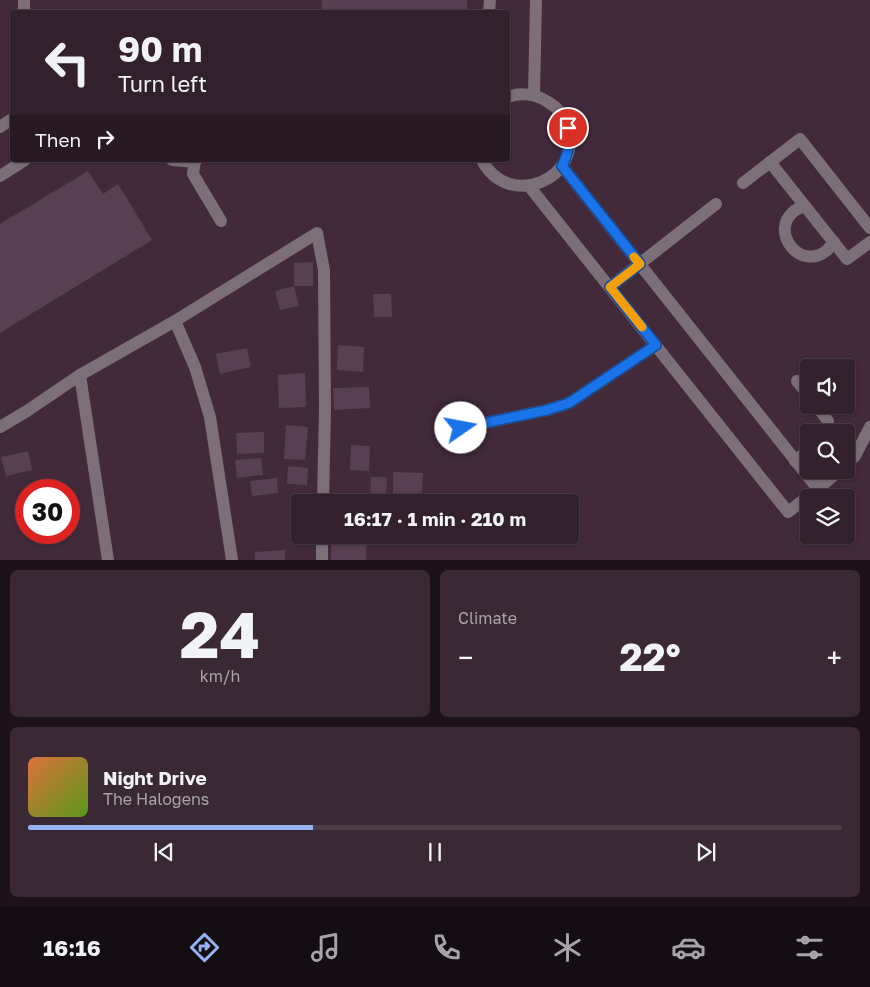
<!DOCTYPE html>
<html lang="en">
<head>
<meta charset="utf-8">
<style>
  body { margin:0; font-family:"Golos Text",sans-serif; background:#3a2834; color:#f1f3f6; height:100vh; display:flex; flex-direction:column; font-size:19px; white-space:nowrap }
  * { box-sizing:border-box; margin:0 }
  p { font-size:16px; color:#a8a3a9 }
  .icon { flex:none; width:28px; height:28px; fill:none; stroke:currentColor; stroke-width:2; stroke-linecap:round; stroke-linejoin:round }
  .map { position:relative; height:560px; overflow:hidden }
  .panel { display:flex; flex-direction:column; gap:10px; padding:10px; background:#1c1218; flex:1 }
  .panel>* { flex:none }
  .banner { position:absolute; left:10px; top:10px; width:500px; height:152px; border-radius:5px; box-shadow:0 1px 4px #0004,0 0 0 1px #4d3e48; background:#32202c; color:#f1f3f6; overflow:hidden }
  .fabs { position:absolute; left:800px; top:359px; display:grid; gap:10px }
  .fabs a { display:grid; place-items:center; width:55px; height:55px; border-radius:5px; background:#32202c; box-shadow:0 1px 4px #0004,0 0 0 1px #4d3e48; font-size:25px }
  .speed { position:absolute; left:15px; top:479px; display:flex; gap:10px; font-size:25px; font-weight:700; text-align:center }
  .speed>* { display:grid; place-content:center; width:65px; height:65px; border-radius:50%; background:#32202c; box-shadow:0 1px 4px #0004,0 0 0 1px #4d3e48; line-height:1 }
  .speed .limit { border:8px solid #d22; background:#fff; color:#111 }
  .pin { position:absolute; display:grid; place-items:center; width:42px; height:42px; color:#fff; margin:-21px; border:2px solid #fff; border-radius:50%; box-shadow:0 1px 5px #0007 }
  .me { position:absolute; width:55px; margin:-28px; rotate:78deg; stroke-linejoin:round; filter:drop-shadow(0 0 4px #0008) }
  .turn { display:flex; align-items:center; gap:18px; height:105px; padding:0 25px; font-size:22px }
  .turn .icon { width:65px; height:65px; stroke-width:2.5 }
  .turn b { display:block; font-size:35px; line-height:42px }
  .then { display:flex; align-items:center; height:48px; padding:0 25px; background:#0003; gap:10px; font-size:19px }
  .big { font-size:38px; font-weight:700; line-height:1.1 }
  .panel .tile { flex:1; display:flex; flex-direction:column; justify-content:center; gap:8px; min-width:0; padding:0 18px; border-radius:8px; background:#3a2834 }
  .panel .dial { align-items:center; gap:0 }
  .dial b { font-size:65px; line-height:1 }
  .song { display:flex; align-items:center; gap:15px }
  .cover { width:60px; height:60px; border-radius:8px; background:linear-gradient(135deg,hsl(20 70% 55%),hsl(90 70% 35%)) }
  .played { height:5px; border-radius:2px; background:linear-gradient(90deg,#95b2f1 35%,#4d3e48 35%) }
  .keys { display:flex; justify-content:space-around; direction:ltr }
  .heat { display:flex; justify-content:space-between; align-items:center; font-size:28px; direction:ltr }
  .panel .tiles { flex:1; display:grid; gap:10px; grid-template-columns:1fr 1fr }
  .tile:last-child { grid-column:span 2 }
  .trip { position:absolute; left:291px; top:494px; width:288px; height:50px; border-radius:5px; background:#32202c; box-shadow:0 1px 4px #0004,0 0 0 1px #4d3e48; font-weight:700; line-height:50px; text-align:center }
  .tab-bar { display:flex; height:80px; justify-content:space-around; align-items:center; background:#140d12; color:#a8a3a9 }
  .tab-bar .icon { width:35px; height:35px }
  .tab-bar .current { color:#95b2f1 }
  .tab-bar b { font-size:22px; color:#f1f3f6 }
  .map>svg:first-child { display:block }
  .building { fill:#583f51 }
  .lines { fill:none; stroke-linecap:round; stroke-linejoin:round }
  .minor { stroke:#7c6f78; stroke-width:12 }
  .route-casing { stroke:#114b97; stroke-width:12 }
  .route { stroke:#1a73e8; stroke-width:9 }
  .slow { stroke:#f59e0b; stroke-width:9 }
</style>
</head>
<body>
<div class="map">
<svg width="870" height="560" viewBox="0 0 870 560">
  <rect width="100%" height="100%" fill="#422a3b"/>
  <!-- building -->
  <g class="building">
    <rect x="322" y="0" width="145" height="12"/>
    <polygon points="88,171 103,194 118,184 152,240 0,333 0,224"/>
    <polygon points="313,262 313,286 294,286 294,263"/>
    <polygon points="294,286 299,306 280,310 275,291"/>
    <polygon points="373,294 391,294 392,317 374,317"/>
    <polygon points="338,345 364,347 363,372 337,370"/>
    <polygon points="247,348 251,367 220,374 216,354"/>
    <polygon points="305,373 306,407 279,408 278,375"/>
    <polygon points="369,387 370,408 334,410 333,388"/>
    <polygon points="286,425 308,427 305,460 284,459"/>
    <polygon points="264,432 264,453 237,454 236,433"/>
    <polygon points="351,445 370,446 369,471 350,470"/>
    <polygon points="28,451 32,470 6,476 1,457"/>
    <polygon points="261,458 263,475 237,478 235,460"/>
    <polygon points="288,466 308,468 307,485 287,484"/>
    <polygon points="393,472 423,473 422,495 393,494"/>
    <polygon points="371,477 387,477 386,495 370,495"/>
    <polygon points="277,478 278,493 252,496 250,481"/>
    <polygon points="336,535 360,535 361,539 340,541 366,540 366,560 331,560 331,541 336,541"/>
    <polygon points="285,550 285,560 255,560 255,552"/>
  </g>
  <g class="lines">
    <!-- minor -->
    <g class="minor">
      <polyline points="24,12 24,0"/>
      <polyline points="489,12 490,0"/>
      <polyline points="534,95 536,0"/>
      <polyline points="0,127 12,119"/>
      <polyline points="172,160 195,162"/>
      <polyline points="195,160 193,174 221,221"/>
      <path d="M 482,160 C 508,211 585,179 567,126 C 564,116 557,107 548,102 C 536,94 521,92 508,97"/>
      <polyline points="770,162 847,259 870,242"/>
      <polyline points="562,166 818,489"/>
      <polyline points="0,176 25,160"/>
      <polyline points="743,183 800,139 870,228"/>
      <polyline points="529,186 788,512 818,489 840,470"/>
      <path d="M 805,206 C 802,207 797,209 794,211 C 769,232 800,271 826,251 C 829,249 831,245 834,242"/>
      <polyline points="610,287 716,204"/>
      <polyline points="175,321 195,367 210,417 232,560"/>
      <polyline points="80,375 108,560"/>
      <polyline points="797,381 809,396"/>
      <polyline points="816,405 828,421 827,432"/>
      <polyline points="0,427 27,411 80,375 175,321 317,233 324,270 325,409 323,502"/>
      <polyline points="461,428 547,410 569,403 656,345"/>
      <polyline points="795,461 809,450"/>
      <polyline points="846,464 855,456 870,427"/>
      <polyline points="322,560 322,535"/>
    </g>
  </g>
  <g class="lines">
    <defs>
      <path id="route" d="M 461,428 L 547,410 L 569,403 L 656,345 L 610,287 L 640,264 L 562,166 C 569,153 570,142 568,128"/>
    </defs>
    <!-- route casing -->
    <use href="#route" class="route-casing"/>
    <!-- route -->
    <use href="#route" class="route"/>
    <!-- slow -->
    <polyline class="slow" points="634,257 640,264 610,287 642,327"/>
  </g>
</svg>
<div class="fabs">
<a><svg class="icon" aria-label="sound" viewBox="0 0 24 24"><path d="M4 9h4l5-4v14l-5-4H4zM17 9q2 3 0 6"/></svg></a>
<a><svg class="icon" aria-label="search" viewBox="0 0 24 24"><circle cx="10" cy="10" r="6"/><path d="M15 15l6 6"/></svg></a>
<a><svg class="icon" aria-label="layers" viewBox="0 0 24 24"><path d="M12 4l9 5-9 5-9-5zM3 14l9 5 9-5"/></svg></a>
</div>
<div class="speed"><div class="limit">30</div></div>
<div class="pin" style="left:568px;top:128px;background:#d93025"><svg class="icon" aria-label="arrive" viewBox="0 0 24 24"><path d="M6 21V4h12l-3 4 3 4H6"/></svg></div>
<svg class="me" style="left:461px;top:428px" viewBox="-20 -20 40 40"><circle r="19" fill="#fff"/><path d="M0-13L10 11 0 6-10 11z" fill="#1a73e8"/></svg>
<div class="trip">16:17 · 1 min · 210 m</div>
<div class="banner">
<div class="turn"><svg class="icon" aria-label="left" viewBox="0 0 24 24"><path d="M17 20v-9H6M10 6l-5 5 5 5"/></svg><div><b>90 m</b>Turn left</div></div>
<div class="then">Then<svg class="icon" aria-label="right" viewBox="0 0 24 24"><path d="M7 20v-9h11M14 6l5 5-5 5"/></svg></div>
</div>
</div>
<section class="panel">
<div class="tiles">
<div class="tile dial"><b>24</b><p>km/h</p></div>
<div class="tile"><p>Climate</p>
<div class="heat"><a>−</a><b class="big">22°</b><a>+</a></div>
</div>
<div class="tile">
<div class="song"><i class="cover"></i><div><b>Night Drive</b><p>The Halogens</p></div></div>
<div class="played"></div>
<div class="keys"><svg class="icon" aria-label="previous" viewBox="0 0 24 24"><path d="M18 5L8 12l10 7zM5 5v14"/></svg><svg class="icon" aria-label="pause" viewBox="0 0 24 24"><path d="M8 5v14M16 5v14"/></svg><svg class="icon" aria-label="next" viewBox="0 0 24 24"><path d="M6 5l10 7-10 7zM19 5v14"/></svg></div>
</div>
</div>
</section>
<nav class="tab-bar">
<b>16:16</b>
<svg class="icon current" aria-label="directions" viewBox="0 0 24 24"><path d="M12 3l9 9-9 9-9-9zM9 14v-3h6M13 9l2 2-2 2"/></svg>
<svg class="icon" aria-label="music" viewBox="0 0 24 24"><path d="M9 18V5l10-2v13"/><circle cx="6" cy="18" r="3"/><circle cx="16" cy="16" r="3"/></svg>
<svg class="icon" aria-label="phone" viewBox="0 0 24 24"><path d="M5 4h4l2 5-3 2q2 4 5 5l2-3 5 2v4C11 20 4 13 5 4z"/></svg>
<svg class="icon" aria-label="climate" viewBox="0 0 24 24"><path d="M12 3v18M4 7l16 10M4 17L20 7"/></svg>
<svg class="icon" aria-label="car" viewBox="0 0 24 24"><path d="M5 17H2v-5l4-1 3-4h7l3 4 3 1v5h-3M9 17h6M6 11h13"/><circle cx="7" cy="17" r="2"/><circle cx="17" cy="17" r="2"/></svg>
<svg class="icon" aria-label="filters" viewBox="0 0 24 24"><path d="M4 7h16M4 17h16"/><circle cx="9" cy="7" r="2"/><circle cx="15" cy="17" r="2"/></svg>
</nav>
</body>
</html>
